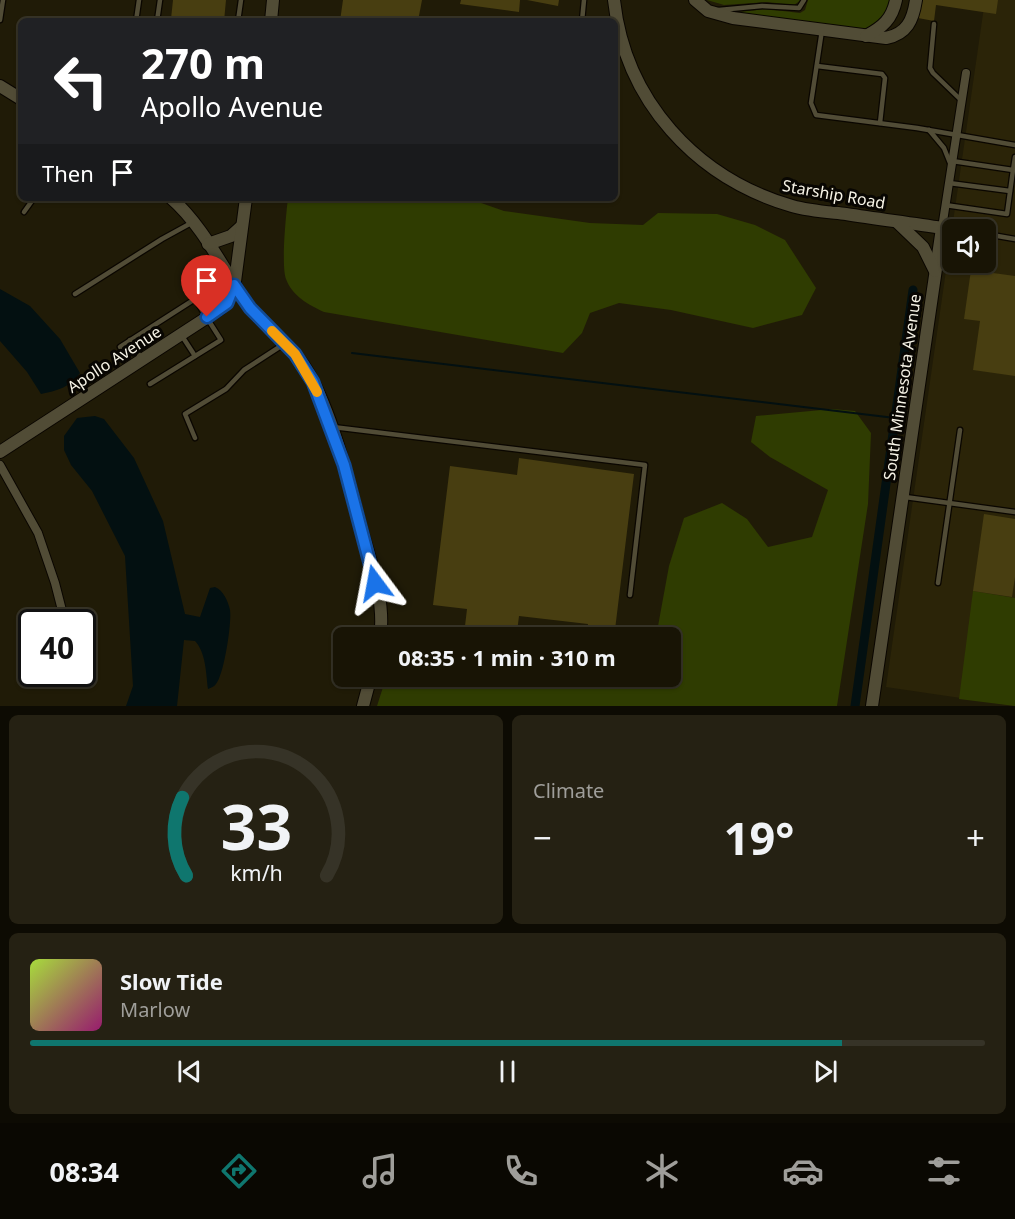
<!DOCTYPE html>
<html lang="en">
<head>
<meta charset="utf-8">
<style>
  body { margin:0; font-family:"Noto Sans",sans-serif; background:#252113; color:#f1f3f6; height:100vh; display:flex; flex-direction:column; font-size:22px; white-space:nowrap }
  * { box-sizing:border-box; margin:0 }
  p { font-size:20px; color:#9f9e9a }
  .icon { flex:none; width:33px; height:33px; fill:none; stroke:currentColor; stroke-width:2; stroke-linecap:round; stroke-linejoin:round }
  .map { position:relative; height:706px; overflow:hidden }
  .sheet { display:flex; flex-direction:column; gap:9px; padding:9px; background:#0d0b03; flex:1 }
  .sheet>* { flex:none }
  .guide { position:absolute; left:18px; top:18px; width:600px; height:183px; border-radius:9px; box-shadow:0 2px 4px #0004,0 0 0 2px #363327; background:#202124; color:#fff; overflow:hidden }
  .tools { position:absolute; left:942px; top:219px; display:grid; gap:12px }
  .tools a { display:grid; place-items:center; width:54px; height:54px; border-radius:9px; background:#181405; box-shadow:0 2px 4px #0004,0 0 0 2px #363327; font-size:30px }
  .speed { position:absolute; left:18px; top:609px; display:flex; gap:12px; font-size:30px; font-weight:700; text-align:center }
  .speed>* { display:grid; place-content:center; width:78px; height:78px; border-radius:50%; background:#181405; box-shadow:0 2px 4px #0004,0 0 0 2px #363327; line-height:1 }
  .speed .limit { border:3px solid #111; border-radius:9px; background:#fff; color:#111 }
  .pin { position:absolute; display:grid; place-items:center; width:51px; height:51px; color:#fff; margin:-62px -26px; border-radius:50% 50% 50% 0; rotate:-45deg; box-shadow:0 0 6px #0007 }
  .pin .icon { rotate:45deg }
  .me { position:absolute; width:66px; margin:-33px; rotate:347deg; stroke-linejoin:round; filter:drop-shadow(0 0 4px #0008) }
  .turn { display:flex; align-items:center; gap:21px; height:126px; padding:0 24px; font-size:27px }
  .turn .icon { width:78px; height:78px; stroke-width:2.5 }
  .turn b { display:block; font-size:42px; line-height:51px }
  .then { display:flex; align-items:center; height:57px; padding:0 24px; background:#0003; gap:12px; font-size:22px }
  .big { font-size:45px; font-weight:700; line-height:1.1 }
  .sheet .card { flex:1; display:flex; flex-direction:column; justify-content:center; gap:9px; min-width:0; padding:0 21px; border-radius:9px; background:#252113 }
  .sheet .dial { align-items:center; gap:0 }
  .dial svg { height:156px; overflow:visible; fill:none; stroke:#363327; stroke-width:7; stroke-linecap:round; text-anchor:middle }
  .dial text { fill:#f1f3f6; stroke:none }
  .song { display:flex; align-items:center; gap:18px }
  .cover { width:72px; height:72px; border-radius:9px; background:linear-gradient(135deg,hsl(80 70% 55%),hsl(320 70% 35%)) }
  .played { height:6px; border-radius:3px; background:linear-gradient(90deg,#0f766e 85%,#363327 85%) }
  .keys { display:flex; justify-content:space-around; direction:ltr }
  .heat { display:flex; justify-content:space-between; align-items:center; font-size:33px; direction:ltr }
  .sheet .tiles { flex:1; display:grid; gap:9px; grid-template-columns:1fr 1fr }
  .card:last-child { grid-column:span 2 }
  .trip { position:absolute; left:333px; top:627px; width:348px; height:60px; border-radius:9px; background:#181405; box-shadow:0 2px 4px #0004,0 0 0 2px #363327; font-weight:700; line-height:60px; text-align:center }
  .tab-bar { display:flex; height:96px; justify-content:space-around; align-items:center; background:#0a0802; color:#9f9e9a }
  .tab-bar .icon { width:42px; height:42px }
  .tab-bar .active { color:#0f766e }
  .tab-bar b { font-size:27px; color:#f1f3f6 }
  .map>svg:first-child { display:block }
  .built { fill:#2b2408; fill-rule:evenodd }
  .green { fill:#2f3c01 }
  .water { fill:#031011 }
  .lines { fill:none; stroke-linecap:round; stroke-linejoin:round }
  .stream { stroke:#031011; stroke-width:2 }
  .canal { stroke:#031011; stroke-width:9 }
  .building { fill:#483e11 }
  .lane-casing { stroke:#0a0600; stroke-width:7 }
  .street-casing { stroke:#0a0600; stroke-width:10 }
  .secondary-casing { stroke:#0a0600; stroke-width:14 }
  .lane { stroke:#514c36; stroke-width:4.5 }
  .street { stroke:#514c36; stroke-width:8 }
  .secondary { stroke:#514c36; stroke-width:12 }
  .route-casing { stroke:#114b97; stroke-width:15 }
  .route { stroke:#1a73e8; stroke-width:10 }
  .slow { stroke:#f59e0b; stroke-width:10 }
  .labels { text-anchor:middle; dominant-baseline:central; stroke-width:6; stroke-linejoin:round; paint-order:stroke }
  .street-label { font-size:16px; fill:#f7f4e7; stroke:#080602 }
</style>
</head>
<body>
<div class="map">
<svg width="1015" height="706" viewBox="0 0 1015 706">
  <rect width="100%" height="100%" fill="#201b07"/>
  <!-- built -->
  <path class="built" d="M 985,0 L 1015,0 L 1015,706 L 886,687 ZM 952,230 L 986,230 L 986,262 L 952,262 Z"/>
  <!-- green -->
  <g class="green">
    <polygon points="707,0 801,0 794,5 767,2 724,5"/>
    <polygon points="808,0 891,0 885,17 865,30 738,12 766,9 800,13 805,10"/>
    <path d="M 288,198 L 467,198 L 504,211 L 590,223 L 643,225 L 658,213 L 717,214 L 755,225 L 785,240 L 816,288 L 802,315 L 753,328 L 671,310 L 619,303 L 590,313 L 582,333 L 563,353 L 324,312 C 309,305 292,296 286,279 C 281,265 286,215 288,198 Z"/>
    <polygon points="832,409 855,411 871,433 868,504 837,706 377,706 384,684 391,677 599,676 632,684 648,677 670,676 670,638 656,637 669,566 684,518 722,503 747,519 768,547 812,537 828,490 770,457 751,442 756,416"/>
    <polygon points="973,591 1015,598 1015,706 959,699"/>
  </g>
  <!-- water -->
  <g class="water">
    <path d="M 0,289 L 30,306 L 60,339 L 80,373 C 71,387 56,391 41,394 L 27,372 L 0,341 Z"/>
    <path d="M 95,416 L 104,419 L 134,458 L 163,521 L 185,614 L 200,617 L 210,588 L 215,587 C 223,590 228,601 230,610 C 232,622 224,675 216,684 C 214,687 210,688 208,689 C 206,673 206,653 195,641 L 184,640 L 177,706 L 126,706 L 133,686 L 125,556 L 92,491 L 71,465 L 64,450 L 64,436 L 77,418 Z"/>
  </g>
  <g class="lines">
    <!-- stream -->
    <polyline class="stream" points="352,353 895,418"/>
    <!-- canal -->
    <polyline class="canal" points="855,706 913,290"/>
  </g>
  <!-- building -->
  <g class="building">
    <polygon points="173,0 226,0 224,21 171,19"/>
    <polygon points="343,0 422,0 418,21 340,21"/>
    <polygon points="461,0 520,0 519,12 460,4"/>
    <polygon points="527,0 559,0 558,6"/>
    <polygon points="920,0 998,0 996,14 936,5 934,21 918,18"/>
    <polygon points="971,270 1015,276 1015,376 973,370 980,321 964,319"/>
    <polygon points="519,458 634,474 614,638 586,638 588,624 519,616 517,632 465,626 467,609 433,605 450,466 517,475"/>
    <polygon points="984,514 1015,519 1015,577 1012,597 973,591"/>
  </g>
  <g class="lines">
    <defs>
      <g id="lane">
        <polyline points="719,10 762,6 799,8 804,0"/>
        <polyline points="0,20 3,0"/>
        <polyline points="136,21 139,0"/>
        <polyline points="157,21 160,0"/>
        <polyline points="238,21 241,0"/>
        <polyline points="582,21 584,0"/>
        <polyline points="934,24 930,68 933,73 961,100"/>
        <polyline points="822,30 811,103 816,115 917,128 1015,145"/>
        <polyline points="817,66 882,74 885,78 880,123"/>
        <polyline points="929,130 944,148 950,163"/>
        <polyline points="952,161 1013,170 1015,157"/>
        <polyline points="949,183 1010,191"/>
        <polyline points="945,205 1007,214 1013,170"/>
        <polyline points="24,212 34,198"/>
        <polyline points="986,234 1015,239"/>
        <polyline points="75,294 162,239 193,222"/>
        <polyline points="182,336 195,356"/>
        <polyline points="130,340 141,358"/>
        <polyline points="120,347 195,299 221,340 150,384"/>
        <polyline points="333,427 645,465 630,595"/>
        <polyline points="195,438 185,414 226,389 244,370 284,344"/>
        <polyline points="905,497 1015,512"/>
        <polyline points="938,583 960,430"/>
      </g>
      <g id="street">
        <polyline points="942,228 966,73"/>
        <polyline points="0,465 38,533 55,583 65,622"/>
      </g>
      <g id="secondary">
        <path d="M 614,0 C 625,101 696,178 792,206 C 809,211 828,212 846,214 C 878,219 910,223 942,228 L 872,706"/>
        <path d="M 695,0 L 708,11 L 733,18 L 886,38 C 907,34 913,20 916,0"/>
        <polyline points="271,21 273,0"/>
        <path d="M 866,36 C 883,27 892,19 896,0"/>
        <polyline points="0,86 21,99"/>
        <path d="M 171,198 C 203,226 222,267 246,302 C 262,326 288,342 304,366 C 331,408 346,473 359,521 C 369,558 386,599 380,638"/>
        <polyline points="897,222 923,247 935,271"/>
        <polyline points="208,244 231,236 242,226"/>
        <polyline points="0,452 220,309 234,289 246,198"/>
        <polyline points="363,706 371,676"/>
      </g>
    </defs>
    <!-- lane casing -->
    <use href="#lane" class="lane-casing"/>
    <!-- street casing -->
    <use href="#street" class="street-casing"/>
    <!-- secondary casing -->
    <use href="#secondary" class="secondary-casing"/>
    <!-- lane -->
    <use href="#lane" class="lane"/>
    <!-- street -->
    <use href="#street" class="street"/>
    <!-- secondary -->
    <use href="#secondary" class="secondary"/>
  </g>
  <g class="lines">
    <defs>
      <polyline id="route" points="207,317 227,303 234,285 250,308 295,354 313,382 344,465 375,583"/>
    </defs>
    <!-- route casing -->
    <use href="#route" class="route-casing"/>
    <!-- route -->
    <use href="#route" class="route"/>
    <!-- slow -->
    <polyline class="slow" points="272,331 295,354 317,392"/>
  </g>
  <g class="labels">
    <!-- street labels -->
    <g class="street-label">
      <text transform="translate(834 194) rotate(10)">Starship Road</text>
      <text transform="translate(114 359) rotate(-33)">Apollo Avenue</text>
      <text transform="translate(902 387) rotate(-82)">South Minnesota Avenue</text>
    </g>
  </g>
</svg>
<div class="tools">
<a><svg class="icon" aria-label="sound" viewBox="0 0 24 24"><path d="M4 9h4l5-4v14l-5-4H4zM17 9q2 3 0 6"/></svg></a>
</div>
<div class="speed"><div class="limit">40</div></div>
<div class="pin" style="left:207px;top:317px;background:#d93025"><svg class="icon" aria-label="arrive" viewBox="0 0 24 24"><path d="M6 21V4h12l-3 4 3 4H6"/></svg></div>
<svg class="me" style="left:375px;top:583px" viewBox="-20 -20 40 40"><path d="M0-17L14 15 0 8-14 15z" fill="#1a73e8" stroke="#fff" stroke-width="4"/></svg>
<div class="trip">08:35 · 1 min · 310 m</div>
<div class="guide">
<div class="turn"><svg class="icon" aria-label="left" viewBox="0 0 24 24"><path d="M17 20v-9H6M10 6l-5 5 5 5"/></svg><div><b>270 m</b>Apollo Avenue</div></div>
<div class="then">Then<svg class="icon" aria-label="arrive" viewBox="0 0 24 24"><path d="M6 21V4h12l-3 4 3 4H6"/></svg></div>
</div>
</div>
<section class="sheet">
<div class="tiles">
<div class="card dial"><svg viewBox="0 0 100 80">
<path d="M14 69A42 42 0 1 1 86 69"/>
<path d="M14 69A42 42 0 0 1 12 29" stroke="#0f766e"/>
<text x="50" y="56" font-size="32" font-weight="700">33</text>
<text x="50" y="72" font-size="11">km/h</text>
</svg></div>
<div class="card"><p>Climate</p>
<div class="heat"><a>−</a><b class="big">19°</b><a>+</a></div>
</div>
<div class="card">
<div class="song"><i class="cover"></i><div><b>Slow Tide</b><p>Marlow</p></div></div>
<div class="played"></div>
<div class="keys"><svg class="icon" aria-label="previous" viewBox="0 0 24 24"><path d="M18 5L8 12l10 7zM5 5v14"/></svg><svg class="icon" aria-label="pause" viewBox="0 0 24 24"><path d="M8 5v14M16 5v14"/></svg><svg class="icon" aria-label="next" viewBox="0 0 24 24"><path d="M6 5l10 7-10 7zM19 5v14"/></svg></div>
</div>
</div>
</section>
<nav class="tab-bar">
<b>08:34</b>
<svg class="icon active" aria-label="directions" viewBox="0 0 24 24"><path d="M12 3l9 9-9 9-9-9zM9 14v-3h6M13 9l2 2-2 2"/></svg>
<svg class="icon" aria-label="music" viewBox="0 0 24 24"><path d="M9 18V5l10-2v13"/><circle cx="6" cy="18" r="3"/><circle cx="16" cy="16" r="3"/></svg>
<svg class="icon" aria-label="phone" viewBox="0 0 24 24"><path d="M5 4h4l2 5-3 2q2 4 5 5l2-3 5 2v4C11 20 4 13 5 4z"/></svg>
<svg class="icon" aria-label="climate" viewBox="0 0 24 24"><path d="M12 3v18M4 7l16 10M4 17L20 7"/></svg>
<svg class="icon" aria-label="car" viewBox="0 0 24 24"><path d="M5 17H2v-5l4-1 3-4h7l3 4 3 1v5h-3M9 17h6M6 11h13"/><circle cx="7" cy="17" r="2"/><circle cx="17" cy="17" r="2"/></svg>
<svg class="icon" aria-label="filters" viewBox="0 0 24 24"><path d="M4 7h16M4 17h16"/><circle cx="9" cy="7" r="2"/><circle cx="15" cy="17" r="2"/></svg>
</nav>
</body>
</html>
